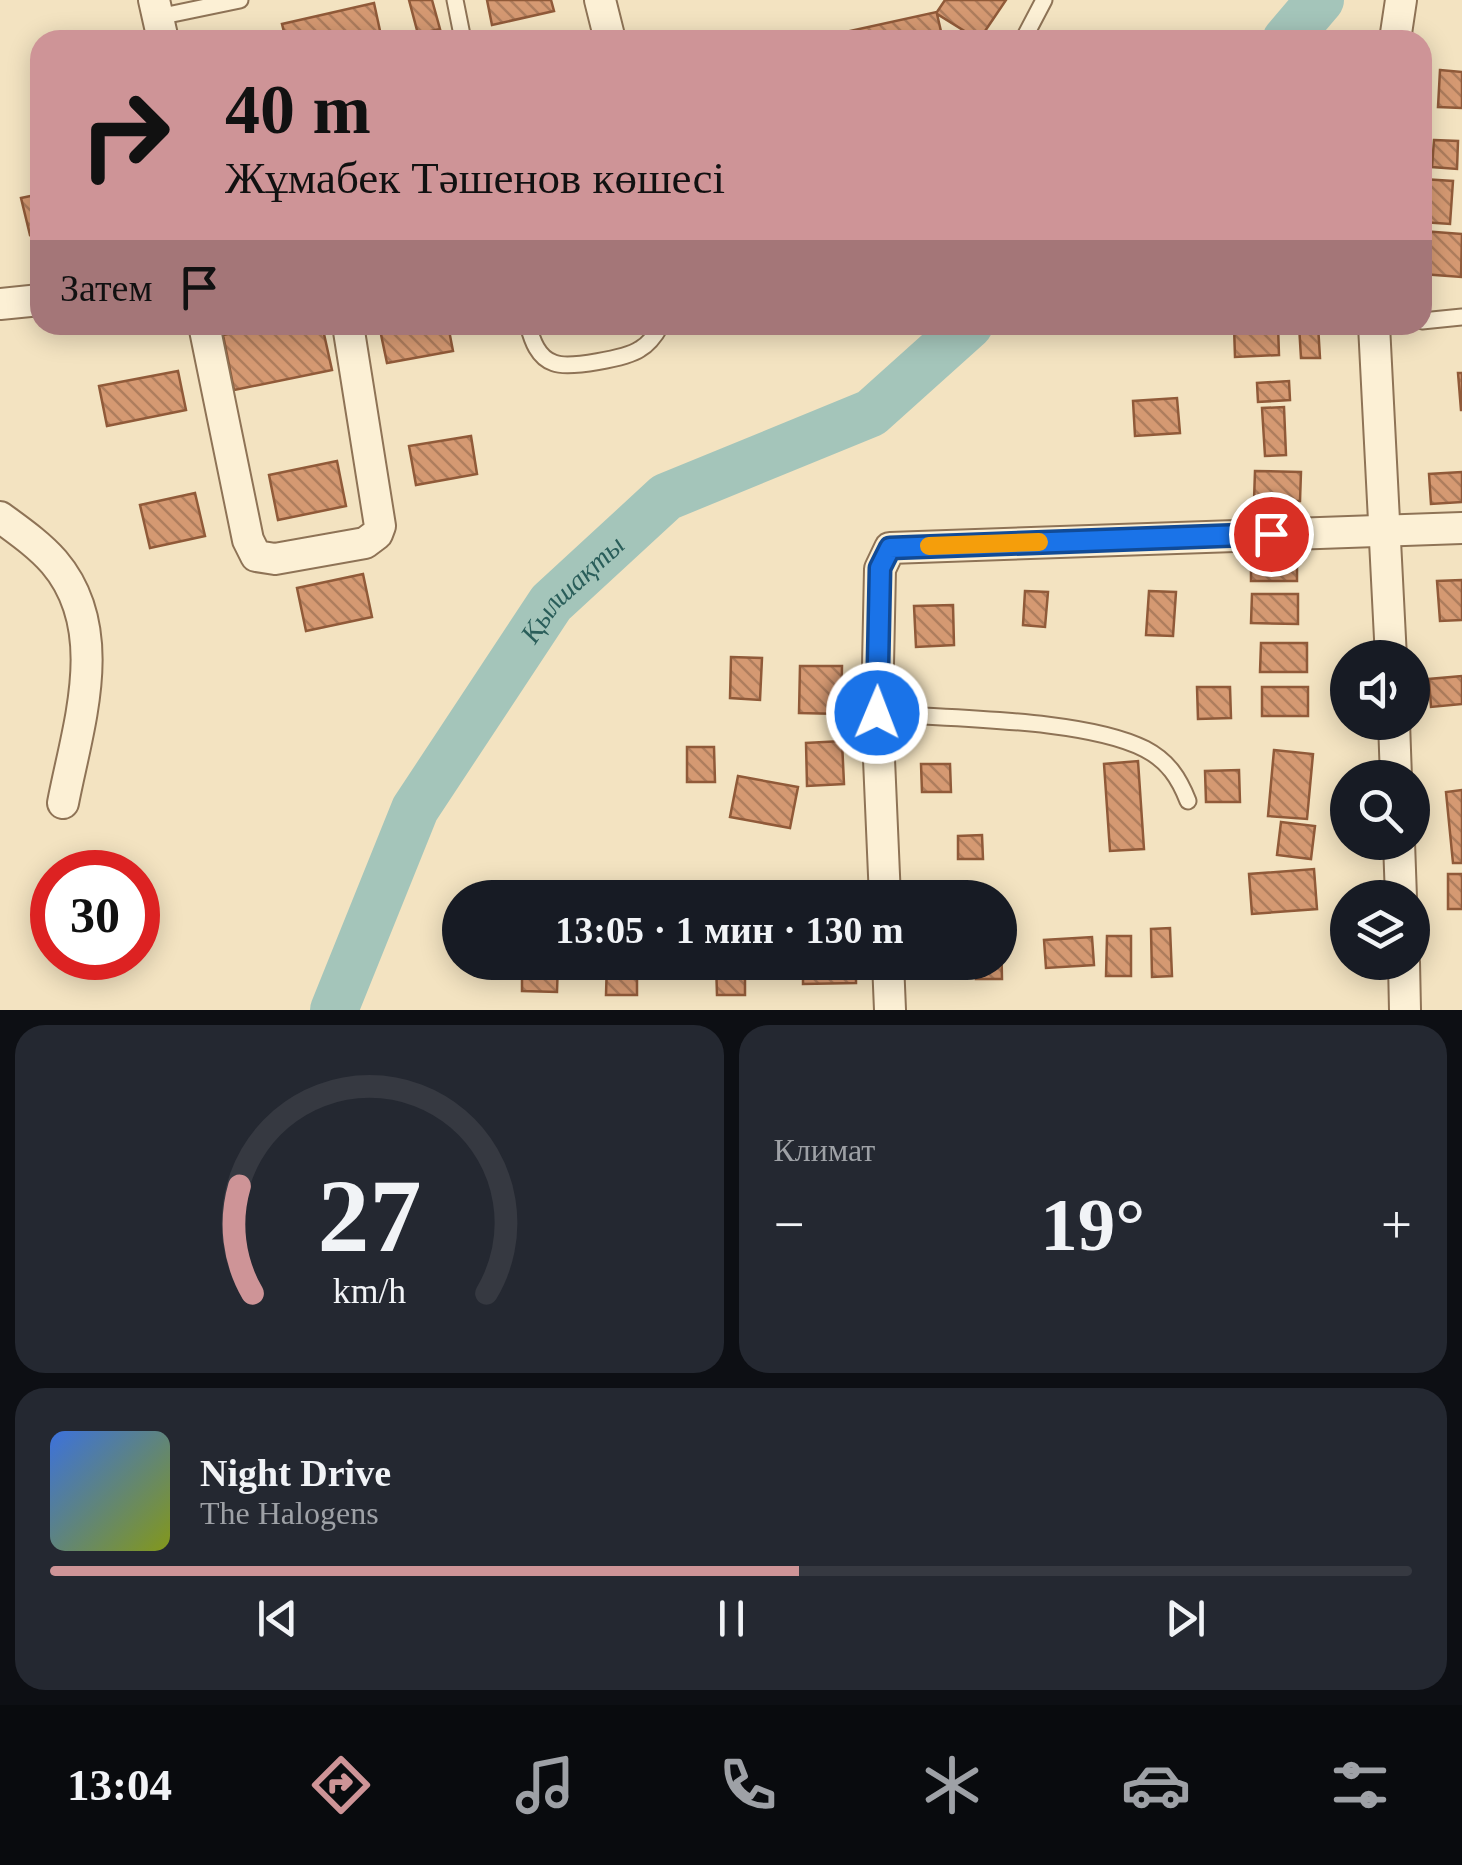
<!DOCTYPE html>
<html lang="ru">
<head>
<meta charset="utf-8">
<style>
  body { margin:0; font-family:"Times New Roman",serif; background:#242831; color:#f1f3f6; height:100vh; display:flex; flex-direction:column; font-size:38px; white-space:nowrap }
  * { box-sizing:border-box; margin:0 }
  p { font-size:32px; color:#9ea1a6 }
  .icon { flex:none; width:55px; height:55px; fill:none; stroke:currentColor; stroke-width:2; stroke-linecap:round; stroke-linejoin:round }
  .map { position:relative; height:1010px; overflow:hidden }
  .details { display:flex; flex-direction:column; gap:15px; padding:15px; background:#0d0f14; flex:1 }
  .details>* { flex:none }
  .guide { position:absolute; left:30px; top:30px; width:1402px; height:305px; border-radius:30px; box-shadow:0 5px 25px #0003; background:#ce9497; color:#111; overflow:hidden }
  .controls { position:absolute; left:1330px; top:640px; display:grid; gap:20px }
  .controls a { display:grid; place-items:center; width:100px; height:100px; border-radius:50%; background:#171b24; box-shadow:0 5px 25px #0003; font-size:50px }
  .speed { position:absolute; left:30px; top:850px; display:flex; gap:20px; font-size:50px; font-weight:700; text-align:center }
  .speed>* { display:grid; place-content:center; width:130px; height:130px; border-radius:50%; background:#171b24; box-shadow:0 5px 25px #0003; line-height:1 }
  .speed .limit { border:15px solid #d22; background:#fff; color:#111 }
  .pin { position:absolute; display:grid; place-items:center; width:85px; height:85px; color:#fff; margin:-42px; border:5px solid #fff; border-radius:50%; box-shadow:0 2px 10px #0007 }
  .me { position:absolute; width:110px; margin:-55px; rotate:1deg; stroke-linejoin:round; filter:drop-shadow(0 0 8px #0008) }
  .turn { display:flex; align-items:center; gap:35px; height:210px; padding:0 30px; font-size:45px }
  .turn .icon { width:130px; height:130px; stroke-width:2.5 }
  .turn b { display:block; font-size:70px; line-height:85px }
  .then { display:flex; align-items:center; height:95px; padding:0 30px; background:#0003; gap:20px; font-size:38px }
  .big { font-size:75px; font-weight:800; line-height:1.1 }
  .details .widget { flex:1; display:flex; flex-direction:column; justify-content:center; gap:15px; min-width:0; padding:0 35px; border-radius:30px; background:#242831 }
  .details .dial { align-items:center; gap:0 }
  .dial svg { height:260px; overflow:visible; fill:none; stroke:#363941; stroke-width:7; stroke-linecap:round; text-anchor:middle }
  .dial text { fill:#f1f3f6; stroke:none }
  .song { display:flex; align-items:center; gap:30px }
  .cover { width:120px; height:120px; border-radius:15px; background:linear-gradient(135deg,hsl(220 70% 55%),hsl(70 70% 35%)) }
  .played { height:10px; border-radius:5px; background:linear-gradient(90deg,#ce9497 55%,#363941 55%) }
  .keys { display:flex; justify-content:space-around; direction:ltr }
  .heat { display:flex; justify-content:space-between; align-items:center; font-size:55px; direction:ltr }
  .details .tiles { flex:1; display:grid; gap:15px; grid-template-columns:1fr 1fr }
  .widget:last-child { grid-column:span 2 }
  .trip { position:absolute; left:442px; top:880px; width:575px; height:100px; border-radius:50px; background:#171b24; box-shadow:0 5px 25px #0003; font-weight:800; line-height:100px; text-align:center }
  .dock { display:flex; height:160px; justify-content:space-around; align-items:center; background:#090b0e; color:#9ea1a6 }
  .dock .icon { width:70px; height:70px }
  .dock .active { color:#ce9497 }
  .dock b { font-size:45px; color:#f1f3f6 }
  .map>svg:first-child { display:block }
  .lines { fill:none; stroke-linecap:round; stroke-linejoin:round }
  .river { stroke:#a4c5ba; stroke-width:48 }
  .building { fill:url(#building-back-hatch); stroke:#905a39; stroke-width:2.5 }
  .lane-casing { stroke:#8e7356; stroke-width:19 }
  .street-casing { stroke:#8e7356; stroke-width:34 }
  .lane { stroke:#fcf0d5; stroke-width:15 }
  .street { stroke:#fcf0d5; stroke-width:30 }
  .route-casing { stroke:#114b97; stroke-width:25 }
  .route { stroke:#1a73e8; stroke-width:18 }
  .slow { stroke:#f59e0b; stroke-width:18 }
  .labels { text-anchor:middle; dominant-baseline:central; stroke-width:10; stroke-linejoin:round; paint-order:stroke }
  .water-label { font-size:28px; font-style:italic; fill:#2a5e5a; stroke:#f9edd1 }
</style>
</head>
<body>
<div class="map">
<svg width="1462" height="1010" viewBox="0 0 1462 1010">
  <defs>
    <pattern id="building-back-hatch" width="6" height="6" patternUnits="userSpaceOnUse" patternTransform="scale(2.5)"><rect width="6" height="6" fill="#d59972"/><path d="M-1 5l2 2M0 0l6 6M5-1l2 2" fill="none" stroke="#ae7d5d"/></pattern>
  </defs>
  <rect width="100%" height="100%" fill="#f3e3c1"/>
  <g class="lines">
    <!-- river -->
    <g class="river">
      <polyline points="1286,40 1320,0"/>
      <path id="s1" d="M 334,1010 L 415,809 L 551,603 L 666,497 L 871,413 L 969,325"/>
    </g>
  </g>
  <!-- building -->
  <g class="building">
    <polygon points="409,0 432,0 440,29 418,34"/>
    <polygon points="487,0 551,0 554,11 492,25"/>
    <polygon points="945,0 1006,0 979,40 937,14 943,40 809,40 937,12"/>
    <polygon points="374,3 382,40 286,40 282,24"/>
    <polygon points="1440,70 1462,72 1462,108 1438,107"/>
    <polygon points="1434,140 1458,141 1457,169 1432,167"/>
    <polygon points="1422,179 1453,181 1450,224 1422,222"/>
    <polygon points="40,194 40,233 30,235 21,198"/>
    <polygon points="1422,231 1462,234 1461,277 1422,274"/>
    <polygon points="273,325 322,325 332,370 234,390 223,335"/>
    <polygon points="379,325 448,325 453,351 387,363"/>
    <polygon points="1278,325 1279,355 1235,357 1234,326"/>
    <polygon points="1299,325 1318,325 1320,358 1301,358"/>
    <polygon points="178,371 186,410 107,426 99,386"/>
    <polygon points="1458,373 1462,373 1462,410 1461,410"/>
    <polygon points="1289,381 1290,400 1258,402 1257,383"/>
    <polygon points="1177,398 1180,433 1135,436 1133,401"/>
    <polygon points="1284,407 1286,455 1265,456 1262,408"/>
    <polygon points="471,436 477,474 416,485 409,446"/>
    <polygon points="337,461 346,506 278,520 269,475"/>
    <polygon points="1255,471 1301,472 1300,501 1254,501"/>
    <polygon points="1462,472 1462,502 1431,504 1429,474"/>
    <polygon points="195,493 205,536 150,548 140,505"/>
    <rect x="1251" y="552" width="46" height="29"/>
    <polygon points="363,574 372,617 306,631 297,588"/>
    <polygon points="1462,580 1462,620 1440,621 1437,581"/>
    <polygon points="1025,591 1048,592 1045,627 1023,625"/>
    <polygon points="1149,591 1176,592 1173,636 1146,635"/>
    <polygon points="1252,594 1298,594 1298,624 1251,623"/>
    <polygon points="953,605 954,645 916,647 914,606"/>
    <polygon points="1261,643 1307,643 1307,672 1260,672"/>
    <polygon points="731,657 762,658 760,700 730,698"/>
    <polygon points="800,666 842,666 841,714 799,713"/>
    <polygon points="1462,676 1462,704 1431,707 1429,679"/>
    <polygon points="1197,687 1230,687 1231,718 1198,719"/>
    <rect x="1262" y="687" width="46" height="29"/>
    <polygon points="842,741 844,784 807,786 806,743"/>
    <polygon points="687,747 714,747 715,782 687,782"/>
    <polygon points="1274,750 1313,754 1307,819 1268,816"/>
    <polygon points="1138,761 1144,849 1110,851 1104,764"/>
    <polygon points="921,764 950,764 951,792 922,792"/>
    <polygon points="1239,770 1240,802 1206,802 1205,771"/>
    <polygon points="738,776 798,787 790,828 730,817"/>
    <polygon points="1462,790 1462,863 1453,863 1446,792"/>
    <polygon points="1281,822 1315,826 1311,859 1277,855"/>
    <polygon points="982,835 983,859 958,859 958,836"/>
    <polygon points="1314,869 1317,909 1252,914 1249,874"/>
    <rect x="1448" y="874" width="14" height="35"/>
    <polygon points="1170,928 1172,976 1152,977 1151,929"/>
    <polygon points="1001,931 1002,979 976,979 976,962 1000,962"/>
    <polygon points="1107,936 1131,936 1131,976 1106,976"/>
    <polygon points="1092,937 1094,965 1046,968 1044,940"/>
    <polygon points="522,962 558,962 557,992 522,991"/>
    <polygon points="607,962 637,962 637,995 606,995"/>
    <polygon points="716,962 745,962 745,995 717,995"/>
    <polygon points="803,962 856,962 856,983 803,984"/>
  </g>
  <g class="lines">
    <defs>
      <g id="lane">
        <polyline points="455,0 463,40"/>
        <polyline points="158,17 240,0"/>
        <polyline points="1023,40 1044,0"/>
        <polyline points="1422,321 1462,317"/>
        <path d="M 528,325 C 532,340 538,358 554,363 C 569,369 627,358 640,349 C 649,344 656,334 661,325"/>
        <path d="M 877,713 C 948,719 1084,718 1145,749 C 1168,761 1179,778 1188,801"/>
      </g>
      <g id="street">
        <polyline points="154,0 163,40"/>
        <polyline points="600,0 610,40"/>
        <polyline points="1395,40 1401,0"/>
        <polyline points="0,304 40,300"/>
        <polyline points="204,325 248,540 256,556 275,559 365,543 377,534 380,526 348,325"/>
        <polyline points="1374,325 1391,658"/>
        <path d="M 0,517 C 19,531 38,544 54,562 C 112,630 78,725 63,803"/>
        <polyline points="1394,722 1396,778"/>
        <polyline points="1399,842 1401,898"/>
        <polyline points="885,898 877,713 880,569 890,548 1462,528"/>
        <polyline points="888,962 890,1010"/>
        <polyline points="1404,962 1405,1010"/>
      </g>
    </defs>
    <!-- lane casing -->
    <use href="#lane" class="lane-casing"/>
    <!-- street casing -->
    <use href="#street" class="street-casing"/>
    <!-- lane -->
    <use href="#lane" class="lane"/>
    <!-- street -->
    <use href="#street" class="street"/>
  </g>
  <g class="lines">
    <defs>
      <polyline id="route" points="877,713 880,568 890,548 1271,534"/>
    </defs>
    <!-- route casing -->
    <use href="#route" class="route-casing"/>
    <!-- route -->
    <use href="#route" class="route"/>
    <!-- slow -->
    <polyline class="slow" points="929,546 1039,542"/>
  </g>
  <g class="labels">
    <!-- water labels -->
    <g class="water-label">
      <text stroke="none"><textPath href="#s1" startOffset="488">Қылшақты</textPath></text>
    </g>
  </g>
</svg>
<div class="controls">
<a><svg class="icon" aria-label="sound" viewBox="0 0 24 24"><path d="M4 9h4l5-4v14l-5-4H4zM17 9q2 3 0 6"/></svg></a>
<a><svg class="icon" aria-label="search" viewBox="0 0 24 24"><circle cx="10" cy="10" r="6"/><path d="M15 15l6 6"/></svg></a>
<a><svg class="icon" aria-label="layers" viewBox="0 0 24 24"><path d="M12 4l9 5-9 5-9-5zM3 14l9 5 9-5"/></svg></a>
</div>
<div class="speed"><div class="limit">30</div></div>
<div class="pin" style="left:1271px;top:534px;background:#d93025"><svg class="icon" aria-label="arrive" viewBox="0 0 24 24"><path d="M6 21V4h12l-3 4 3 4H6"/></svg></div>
<svg class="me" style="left:877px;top:713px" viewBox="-20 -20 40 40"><circle r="17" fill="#1a73e8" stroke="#fff" stroke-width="3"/><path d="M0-11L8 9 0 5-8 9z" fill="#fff"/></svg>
<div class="trip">13:05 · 1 мин · 130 m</div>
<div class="guide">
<div class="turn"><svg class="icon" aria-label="right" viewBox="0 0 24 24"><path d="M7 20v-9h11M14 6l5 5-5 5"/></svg><div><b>40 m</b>Жұмабек Тәшенов көшесі</div></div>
<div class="then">Затем<svg class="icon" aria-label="arrive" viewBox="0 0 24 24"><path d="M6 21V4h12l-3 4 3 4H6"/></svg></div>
</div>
</div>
<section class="details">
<div class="tiles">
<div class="widget dial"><svg viewBox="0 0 100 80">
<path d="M14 69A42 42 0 1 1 86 69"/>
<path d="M14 69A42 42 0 0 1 10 36" stroke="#ce9497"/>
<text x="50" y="56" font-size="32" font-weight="700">27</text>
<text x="50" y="72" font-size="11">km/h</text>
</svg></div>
<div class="widget"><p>Климат</p>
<div class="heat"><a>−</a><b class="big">19°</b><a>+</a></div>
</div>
<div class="widget">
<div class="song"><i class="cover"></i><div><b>Night Drive</b><p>The Halogens</p></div></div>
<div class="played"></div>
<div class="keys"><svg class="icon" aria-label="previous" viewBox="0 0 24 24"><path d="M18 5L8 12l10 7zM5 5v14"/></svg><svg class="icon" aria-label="pause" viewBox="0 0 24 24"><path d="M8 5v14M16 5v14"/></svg><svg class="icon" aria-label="next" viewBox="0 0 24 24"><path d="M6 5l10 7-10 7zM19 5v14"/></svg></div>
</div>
</div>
</section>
<nav class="dock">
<b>13:04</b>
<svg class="icon active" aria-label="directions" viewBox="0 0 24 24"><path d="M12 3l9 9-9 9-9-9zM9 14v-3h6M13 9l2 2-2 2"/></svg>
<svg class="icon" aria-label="music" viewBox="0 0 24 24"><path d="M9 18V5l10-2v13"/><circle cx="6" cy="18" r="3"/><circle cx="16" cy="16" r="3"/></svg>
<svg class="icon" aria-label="phone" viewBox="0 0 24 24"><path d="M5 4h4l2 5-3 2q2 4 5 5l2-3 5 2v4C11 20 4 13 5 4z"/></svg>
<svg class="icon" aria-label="climate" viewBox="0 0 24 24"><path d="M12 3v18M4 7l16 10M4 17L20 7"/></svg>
<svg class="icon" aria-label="car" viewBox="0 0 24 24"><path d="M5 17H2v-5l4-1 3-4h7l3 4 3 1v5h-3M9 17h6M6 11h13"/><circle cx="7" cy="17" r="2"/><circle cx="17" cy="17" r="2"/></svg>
<svg class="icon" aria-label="filters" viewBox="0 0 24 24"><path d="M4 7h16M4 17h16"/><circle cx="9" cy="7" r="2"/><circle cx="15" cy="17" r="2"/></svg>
</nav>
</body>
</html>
